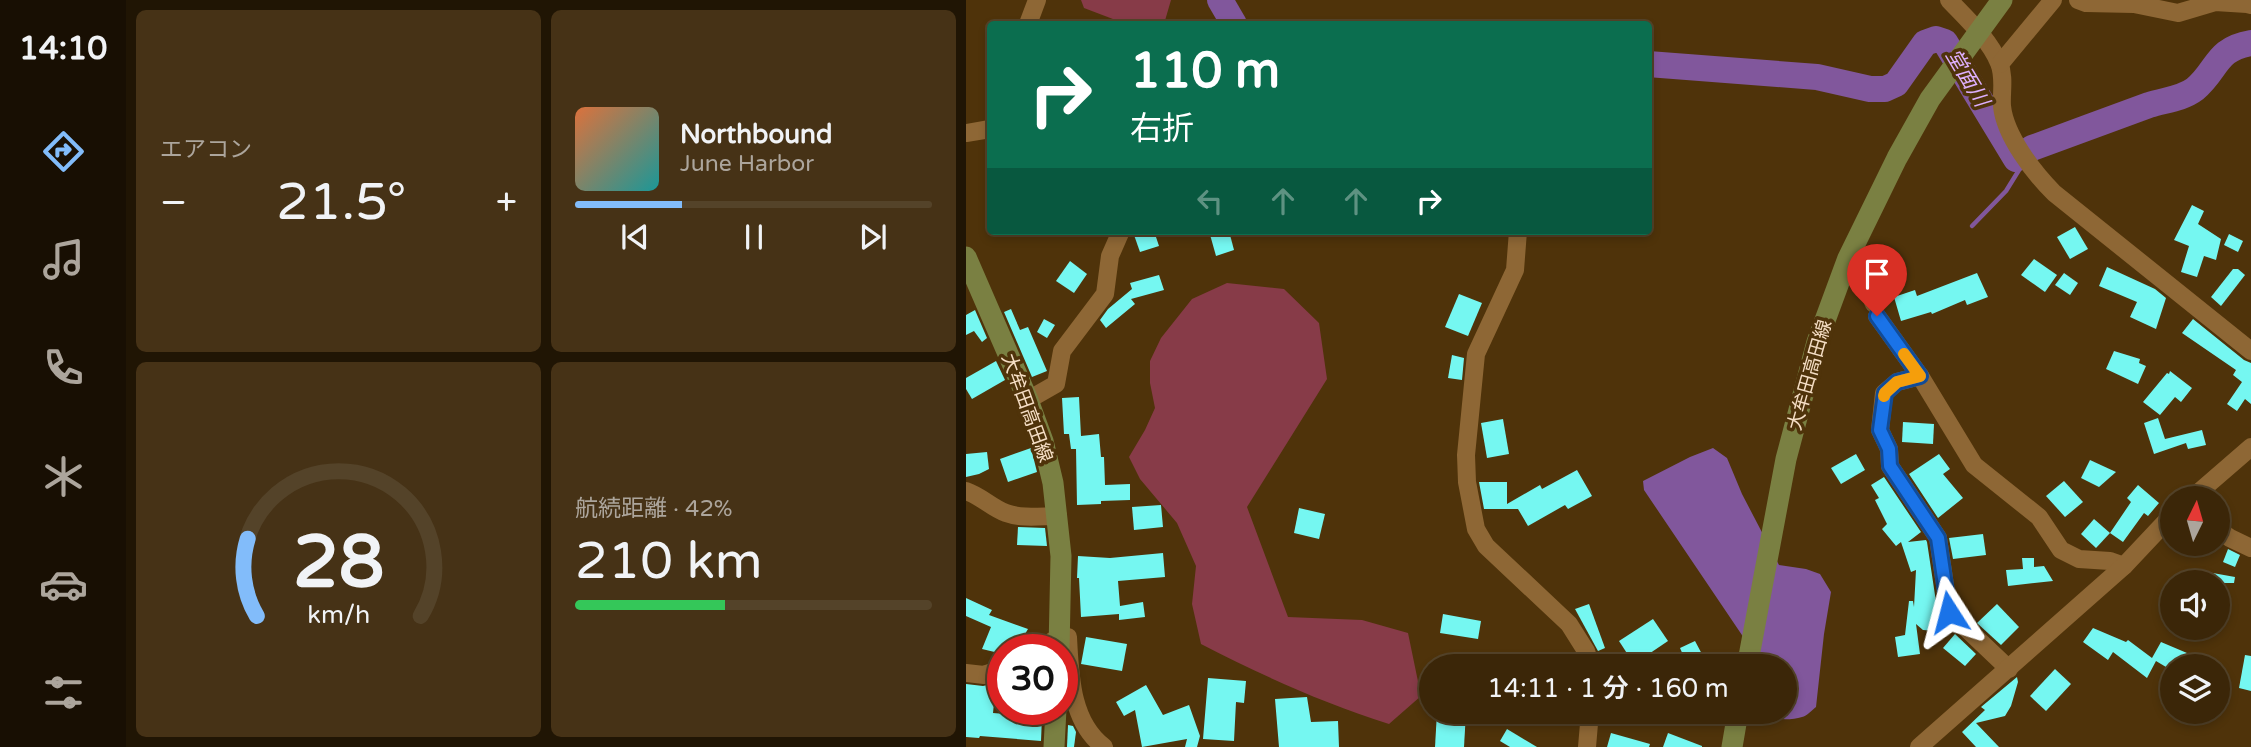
<!DOCTYPE html>
<html lang="ja">
<head>
<meta charset="utf-8">
<style>
  body { margin:0; font-family:"Varela Round","Noto Sans JP",sans-serif; background:#463216; color:#f1f3f6; height:100vh; display:flex; flex-direction:column; font-size:26px; white-space:nowrap }
  * { box-sizing:border-box; margin:0 }
  p { font-size:23px; color:#aca59c }
  .icon { flex:none; width:38px; height:38px; fill:none; stroke:currentColor; stroke-width:2; stroke-linecap:round; stroke-linejoin:round }
  .map { position:relative; flex:1; overflow:hidden }
  .panel { display:flex; flex-direction:column; gap:10px; padding:10px; background:#201504; width:840px }
  .panel>* { flex:none }
  .hud { position:absolute; left:21px; top:21px; width:665px; height:214px; border-radius:7px; box-shadow:0 4px 10px #0003,0 0 0 2px #544329; background:#0b6e4f; color:#fff; overflow:hidden }
  .needle { width:46px; rotate:5deg }
  .buttons { position:absolute; left:1194px; top:486px; display:grid; gap:14px }
  .buttons a { display:grid; place-items:center; width:70px; height:70px; border-radius:50%; background:#3b2608; box-shadow:0 4px 10px #0003,0 0 0 2px #544329; font-size:35px }
  .speed { position:absolute; left:21px; top:634px; display:flex; gap:14px; font-size:35px; font-weight:700; text-align:center }
  .speed>* { display:grid; place-content:center; width:91px; height:91px; border-radius:50%; background:#3b2608; box-shadow:0 4px 10px #0003,0 0 0 2px #544329; line-height:1 }
  .speed .limit { border:10px solid #d22; background:#fff; color:#111 }
  .pin { position:absolute; display:grid; place-items:center; width:60px; height:60px; color:#fff; margin:-72px -30px; border-radius:50% 50% 50% 0; rotate:-45deg; box-shadow:0 0 7px #0007 }
  .pin .icon { rotate:45deg }
  .me { position:absolute; width:77px; margin:-38px; rotate:351deg; stroke-linejoin:round; filter:drop-shadow(0 0 5px #0008) }
  .turn { display:flex; align-items:center; gap:24px; height:147px; padding:0 28px; font-size:32px }
  .turn .icon { width:91px; height:91px; stroke-width:2.5 }
  .turn b { display:block; font-size:49px; line-height:60px }
  .lanes { display:flex; align-items:center; height:66px; padding:0 28px; background:#0003; justify-content:center; gap:35px; direction:ltr }
  .lanes .off { opacity:.35 }
  .big { font-size:52px; font-weight:600; line-height:1.1 }
  .panel .card { flex:1; display:flex; flex-direction:column; justify-content:center; gap:10px; min-width:0; padding:0 24px; border-radius:10px; background:#463216 }
  .panel .dial { align-items:center; gap:0 }
  .dial svg { height:182px; overflow:visible; fill:none; stroke:#544329; stroke-width:7; stroke-linecap:round; text-anchor:middle }
  .dial text { fill:#f1f3f6; stroke:none }
  .song { display:flex; align-items:center; gap:21px }
  .cover { width:84px; height:84px; border-radius:10px; background:linear-gradient(135deg,hsl(20 70% 55%),hsl(180 70% 35%)) }
  .played { height:7px; border-radius:4px; background:linear-gradient(90deg,#82bcfa 30%,#544329 30%) }
  .keys { display:flex; justify-content:space-around; direction:ltr }
  .heat { display:flex; justify-content:space-between; align-items:center; font-size:38px; direction:ltr }
  .charge { height:10px; border-radius:5px; background:linear-gradient(90deg,#34c759 42%,#544329 0) }
  .panel .tiles { flex:1; display:grid; gap:10px; grid-template-columns:repeat(2,1fr) }
  .trip { position:absolute; left:453px; top:654px; width:378px; height:70px; border-radius:35px; background:#3b2608; box-shadow:0 4px 10px #0003,0 0 0 2px #544329; font-weight:600; line-height:70px; text-align:center }
  main { display:flex; flex:1; min-height:0 }
  .tab-bar { display:flex; flex-direction:column; width:126px; justify-content:space-around; align-items:center; background:#180f03; color:#aca59c }
  .tab-bar .icon { width:49px; height:49px }
  .tab-bar .active { color:#82bcfa }
  .tab-bar b { font-size:32px; color:#f1f3f6 }
  .map>svg:first-child { display:block }
  .green { fill:#873b48 }
  .water { fill:#81579c }
  .lines { fill:none; stroke-linecap:round; stroke-linejoin:round }
  .stream { stroke:#81579c; stroke-width:4.5 }
  .river { stroke:#81579c; stroke-width:26 }
  .building { fill:#75f7f1 }
  .minor { stroke:#8e6735; stroke-width:18 }
  .major { stroke:#7a8042; stroke-width:21 }
  .route-casing { stroke:#114b97; stroke-width:18 }
  .route { stroke:#1a73e8; stroke-width:12 }
  .slow { stroke:#f59e0b; stroke-width:12 }
  .labels { text-anchor:middle; dominant-baseline:central; stroke-width:7; stroke-linejoin:round; paint-order:stroke }
  .street-label { font-size:19px; fill:#f5dec5; stroke:#4f330a }
  .water-label { font-size:21px; font-style:italic; fill:#ddaffc; stroke:#4f330a }
</style>
</head>
<body>
<main>
<nav class="tab-bar">
<b>14:10</b>
<svg class="icon active" aria-label="directions" viewBox="0 0 24 24"><path d="M12 3l9 9-9 9-9-9zM9 14v-3h6M13 9l2 2-2 2"/></svg>
<svg class="icon" aria-label="music" viewBox="0 0 24 24"><path d="M9 18V5l10-2v13"/><circle cx="6" cy="18" r="3"/><circle cx="16" cy="16" r="3"/></svg>
<svg class="icon" aria-label="phone" viewBox="0 0 24 24"><path d="M5 4h4l2 5-3 2q2 4 5 5l2-3 5 2v4C11 20 4 13 5 4z"/></svg>
<svg class="icon" aria-label="climate" viewBox="0 0 24 24"><path d="M12 3v18M4 7l16 10M4 17L20 7"/></svg>
<svg class="icon" aria-label="car" viewBox="0 0 24 24"><path d="M5 17H2v-5l4-1 3-4h7l3 4 3 1v5h-3M9 17h6M6 11h13"/><circle cx="7" cy="17" r="2"/><circle cx="17" cy="17" r="2"/></svg>
<svg class="icon" aria-label="filters" viewBox="0 0 24 24"><path d="M4 7h16M4 17h16"/><circle cx="9" cy="7" r="2"/><circle cx="15" cy="17" r="2"/></svg>
</nav>
<section class="panel">
<div class="tiles">
<div class="card"><p>エアコン</p>
<div class="heat"><a>−</a><b class="big">21.5°</b><a>+</a></div>
</div>
<div class="card">
<div class="song"><i class="cover"></i><div><b>Northbound</b><p>June Harbor</p></div></div>
<div class="played"></div>
<div class="keys"><svg class="icon" aria-label="previous" viewBox="0 0 24 24"><path d="M18 5L8 12l10 7zM5 5v14"/></svg><svg class="icon" aria-label="pause" viewBox="0 0 24 24"><path d="M8 5v14M16 5v14"/></svg><svg class="icon" aria-label="next" viewBox="0 0 24 24"><path d="M6 5l10 7-10 7zM19 5v14"/></svg></div>
</div>
<div class="card dial"><svg viewBox="0 0 100 80">
<path d="M14 69A42 42 0 1 1 86 69"/>
<path d="M14 69A42 42 0 0 1 10 35" stroke="#82bcfa"/>
<text x="50" y="56" font-size="32" font-weight="700">28</text>
<text x="50" y="72" font-size="11">km/h</text>
</svg></div>
<div class="card"><p>航続距離 · 42%</p><b class="big">210 km</b><div class="charge"></div></div>
</div>
</section>
<div class="map">
<svg width="1285" height="747" viewBox="0 0 1285 747">
  <rect width="100%" height="100%" fill="#4f330a"/>
  <!-- green -->
  <g class="green">
    <polygon points="115,0 205,0 198,24 160,24 118,8"/>
    <path d="M 261,283 L 318,289 L 353,323 L 361,379 L 281,507 L 322,617 L 396,620 L 442,633 L 455,696 L 423,724 C 357,703 295,675 235,644 L 226,604 L 230,566 L 211,523 L 174,479 L 163,457 L 179,430 L 189,408 L 184,383 L 184,361 L 195,338 L 226,299 Z"/>
  </g>
  <!-- water -->
  <path class="water" d="M 747,448 L 761,458 L 776,494 L 813,565 L 840,569 L 854,574 L 865,592 L 858,634 L 850,707 C 846,710 841,716 836,717 C 823,721 803,720 793,712 L 819,712 L 819,667 L 783,667 L 782,644 L 678,490 L 677,481 L 724,457 Z"/>
  <g class="lines">
    <!-- stream -->
    <polyline class="stream" points="1006,226 1040,191 1053,170 1051,161"/>
    <!-- river -->
    <g class="river">
      <polyline points="254,0 268,24"/>
      <path d="M 682,64 L 851,77 L 904,89 L 919,89 L 930,84 L 959,43 L 970,39 L 979,42 L 1050,159 L 1066,148 C 1105,134 1144,119 1183,105 C 1198,100 1216,99 1229,89 C 1252,70 1249,49 1285,43"/>
    </g>
  </g>
  <!-- building -->
  <g class="building">
    <polygon points="1226,205 1238,211 1232,224 1255,239 1250,260 1238,256 1231,277 1215,272 1223,246 1208,240"/>
    <polygon points="1109,227 1122,249 1104,259 1091,237"/>
    <polygon points="182,231 188,231 193,246 174,252 168,235"/>
    <polygon points="243,231 263,231 268,250 250,256"/>
    <polygon points="1263,234 1277,241 1272,252 1258,245"/>
    <polygon points="1068,259 1091,275 1079,292 1055,275"/>
    <polygon points="104,261 121,274 108,293 90,281"/>
    <polygon points="1141,267 1189,289 1200,298 1190,329 1164,317 1171,302 1133,286"/>
    <polygon points="1267,269 1272,269 1279,275 1255,306 1245,297"/>
    <polygon points="1011,273 1022,297 1001,305 999,300 966,314 965,312 935,321 928,297 949,290 951,296"/>
    <polygon points="1098,273 1112,283 1104,295 1089,285"/>
    <polygon points="193,275 198,290 165,299 169,304 140,328 134,320 142,309 166,289 164,283"/>
    <polygon points="493,294 516,303 502,336 479,327"/>
    <polygon points="45,309 54,330 62,327 81,371 66,377 38,312"/>
    <polygon points="9,310 21,338 16,342 8,331 0,335 0,315"/>
    <polygon points="78,319 89,325 81,338 71,332"/>
    <polygon points="1227,319 1278,360 1285,363 1285,404 1279,399 1271,411 1261,404 1276,382 1267,375 1270,370 1216,333"/>
    <polygon points="1148,351 1174,359 1173,363 1180,366 1172,384 1140,369"/>
    <polygon points="486,355 498,358 496,380 482,378"/>
    <polygon points="30,361 39,380 6,399 0,389 0,378"/>
    <polygon points="1204,371 1226,388 1215,402 1209,397 1194,415 1177,402 1201,373 1203,374"/>
    <polygon points="113,397 115,436 133,434 135,457 138,457 139,485 164,484 164,500 135,501 135,504 111,505 110,449 105,449 103,434 98,434 96,398"/>
    <polygon points="1192,418 1199,439 1236,430 1240,445 1222,449 1220,443 1188,454 1178,423"/>
    <polygon points="537,419 543,454 521,458 515,423"/>
    <polygon points="937,422 968,424 967,444 936,442"/>
    <polygon points="65,448 71,472 42,482 34,459"/>
    <polygon points="21,452 23,469 13,474 0,477 0,454"/>
    <polygon points="890,454 899,470 875,484 865,468"/>
    <polygon points="973,454 984,469 977,474 997,498 972,518 943,474"/>
    <polygon points="1124,460 1150,472 1133,487 1115,478"/>
    <polygon points="611,470 626,496 602,509 599,505 562,526 552,509 518,509 513,482 541,482 541,504 574,485 576,489"/>
    <polygon points="918,477 955,532 942,542 960,540 961,542 972,615 970,631 957,630 950,624 954,654 932,657 929,637 939,635 943,601 947,601 948,607 950,570 945,572 935,542 930,546 916,529 921,524 909,500 913,498 905,485"/>
    <polygon points="1098,481 1117,502 1099,517 1080,496"/>
    <polygon points="1172,485 1193,503 1182,516 1178,513 1157,542 1144,533 1165,502 1161,498"/>
    <polygon points="195,505 197,527 168,530 166,507"/>
    <polygon points="333,508 359,514 353,539 328,533"/>
    <polygon points="1128,519 1144,533 1130,548 1115,534"/>
    <polygon points="52,527 79,528 81,546 51,545"/>
    <polygon points="1017,534 1020,555 987,559 983,538"/>
    <polygon points="1262,549 1274,555 1269,567 1257,562"/>
    <polygon points="197,553 199,577 152,581 154,606 177,602 179,617 153,620 153,614 115,617 113,578 111,578 112,556 144,558"/>
    <polygon points="1056,558 1068,558 1068,567 1078,566 1087,581 1042,586 1040,570 1057,569"/>
    <polygon points="1230,570 1269,577 1268,583 1227,583"/>
    <polygon points="0,598 26,610 23,615 62,629 50,649 37,649 37,654 16,649 25,627 0,616"/>
    <polygon points="623,604 639,648 632,651 609,609"/>
    <polygon points="1031,604 1053,627 1035,645 1011,623"/>
    <polygon points="477,614 515,621 512,639 474,633"/>
    <polygon points="687,619 702,641 668,664 653,641"/>
    <polygon points="1127,628 1160,642 1162,640 1186,658 1195,642 1221,653 1214,667 1200,667 1190,661 1181,678 1147,652 1142,660 1117,642"/>
    <polygon points="989,634 1010,654 999,666 977,648"/>
    <polygon points="120,637 161,644 156,671 115,664"/>
    <polygon points="729,641 737,656 721,664 714,648"/>
    <polygon points="542,655 565,656 565,667 542,667"/>
    <polygon points="1279,655 1285,656 1285,691 1273,688"/>
    <polygon points="1089,669 1105,684 1080,711 1064,696"/>
    <polygon points="1051,677 1052,682 1045,706 1039,716 1010,723 1033,747 1010,747 996,732 1019,710 1015,707"/>
    <polygon points="242,678 280,681 278,703 270,702 268,741 237,739"/>
    <polygon points="30,683 27,713 76,717 75,741 14,736 13,738 0,737 0,684 17,686"/>
    <polygon points="180,685 197,715 223,705 234,736 231,747 219,747 221,739 176,747 169,710 158,716 150,702"/>
    <polygon points="341,697 345,722 372,721 373,747 313,747 309,699"/>
    <polygon points="471,712 500,712 498,747 469,747"/>
    <polygon points="102,725 107,726 110,732 108,747 101,747"/>
    <polygon points="541,729 571,747 544,747 534,741"/>
    <polygon points="645,733 684,744 683,747 641,747"/>
    <polygon points="702,733 736,746 736,747 697,747"/>
  </g>
  <g class="lines">
    <!-- minor -->
    <g class="minor">
      <path d="M 983,0 C 1001,19 1023,39 1033,63 C 1039,77 1035,93 1036,106 C 1039,136 1068,173 1088,193 L 1285,351"/>
      <polyline points="1112,0 1120,3 1168,4 1212,13 1249,2 1281,4 1285,5"/>
      <polyline points="62,24 71,0"/>
      <polyline points="1034,64 1087,0"/>
      <polyline points="0,133 24,129"/>
      <polyline points="552,231 549,270 510,354 500,455 501,482 510,529 520,546 603,624 620,651 625,667"/>
      <polyline points="882,258 892,267 908,304"/>
      <polyline points="911,316 954,376 1008,465 1073,517 1095,550 1113,559 1144,561 1158,566"/>
      <polyline points="954,376 931,382 918,393 914,430 923,449 924,466 972,538 983,612 1043,669"/>
      <polyline points="62,400 90,384 96,351 139,294 144,256 155,231"/>
      <path d="M 0,491 C 15,496 26,508 40,513 C 57,519 75,516 92,516"/>
      <polyline points="1225,499 1285,447"/>
      <polyline points="1251,529 1264,538 1285,548"/>
      <path d="M 74,649 L 94,636 L 102,637 C 104,676 105,722 138,747"/>
      <polyline points="0,673 18,675 37,668"/>
      <polyline points="621,747 624,712"/>
      <polyline points="953,747 1158,566 1206,515"/>
    </g>
    <!-- major -->
    <g class="major">
      <polyline points="0,257 62,400 77,441 87,483 95,556 93,649"/>
      <polyline points="781,667 820,459 851,342 882,258 931,158 964,99 1036,0"/>
      <polyline points="88,747 90,709"/>
      <polyline points="766,747 772,712"/>
    </g>
  </g>
  <g class="lines">
    <defs>
      <polyline id="route" points="911,316 954,376 931,382 919,393 914,430 923,449 924,466 972,538 983,612"/>
    </defs>
    <!-- route casing -->
    <use href="#route" class="route-casing"/>
    <!-- route -->
    <use href="#route" class="route"/>
    <!-- slow -->
    <polyline class="slow" points="918,396 919,393 931,382 954,376 938,354"/>
  </g>
  <g class="labels">
    <!-- street labels -->
    <g class="street-label">
      <text transform="translate(844 375) rotate(-74)">大牟田高田線</text>
      <text transform="translate(61 408) rotate(70)">大牟田高田線</text>
    </g>
    <!-- water labels -->
    <g class="water-label">
      <text transform="translate(1001 78) rotate(59)">堂面川</text>
    </g>
  </g>
</svg>
<div class="buttons">
<a><svg class="needle" viewBox="-14 -14 28 28"><path d="M0-13l5 13h-10z" fill="#e53935"/><path d="M0 13l5-13h-10z" fill="#aca59c"/></svg></a>
<a><svg class="icon" aria-label="sound" viewBox="0 0 24 24"><path d="M4 9h4l5-4v14l-5-4H4zM17 9q2 3 0 6"/></svg></a>
<a><svg class="icon" aria-label="layers" viewBox="0 0 24 24"><path d="M12 4l9 5-9 5-9-5zM3 14l9 5 9-5"/></svg></a>
</div>
<div class="speed"><div class="limit">30</div></div>
<div class="pin" style="left:911px;top:316px;background:#d93025"><svg class="icon" aria-label="arrive" viewBox="0 0 24 24"><path d="M6 21V4h12l-3 4 3 4H6"/></svg></div>
<svg class="me" style="left:983px;top:612px" viewBox="-20 -20 40 40"><path d="M0-17L14 15 0 8-14 15z" fill="#1a73e8" stroke="#fff" stroke-width="4"/></svg>
<div class="trip">14:11 · 1 分 · 160 m</div>
<div class="hud">
<div class="turn"><svg class="icon" aria-label="right" viewBox="0 0 24 24"><path d="M7 20v-9h11M14 6l5 5-5 5"/></svg><div><b>110 m</b>右折</div></div>
<div class="lanes"><svg class="icon off" aria-label="left" viewBox="0 0 24 24"><path d="M17 20v-9H6M10 6l-5 5 5 5"/></svg><svg class="icon off" aria-label="ahead" viewBox="0 0 24 24"><path d="M12 20V5M6 11l6-6 6 6"/></svg><svg class="icon off" aria-label="ahead" viewBox="0 0 24 24"><path d="M12 20V5M6 11l6-6 6 6"/></svg><svg class="icon" aria-label="right" viewBox="0 0 24 24"><path d="M7 20v-9h11M14 6l5 5-5 5"/></svg></div>
</div>
</div>
</main>
</body>
</html>
